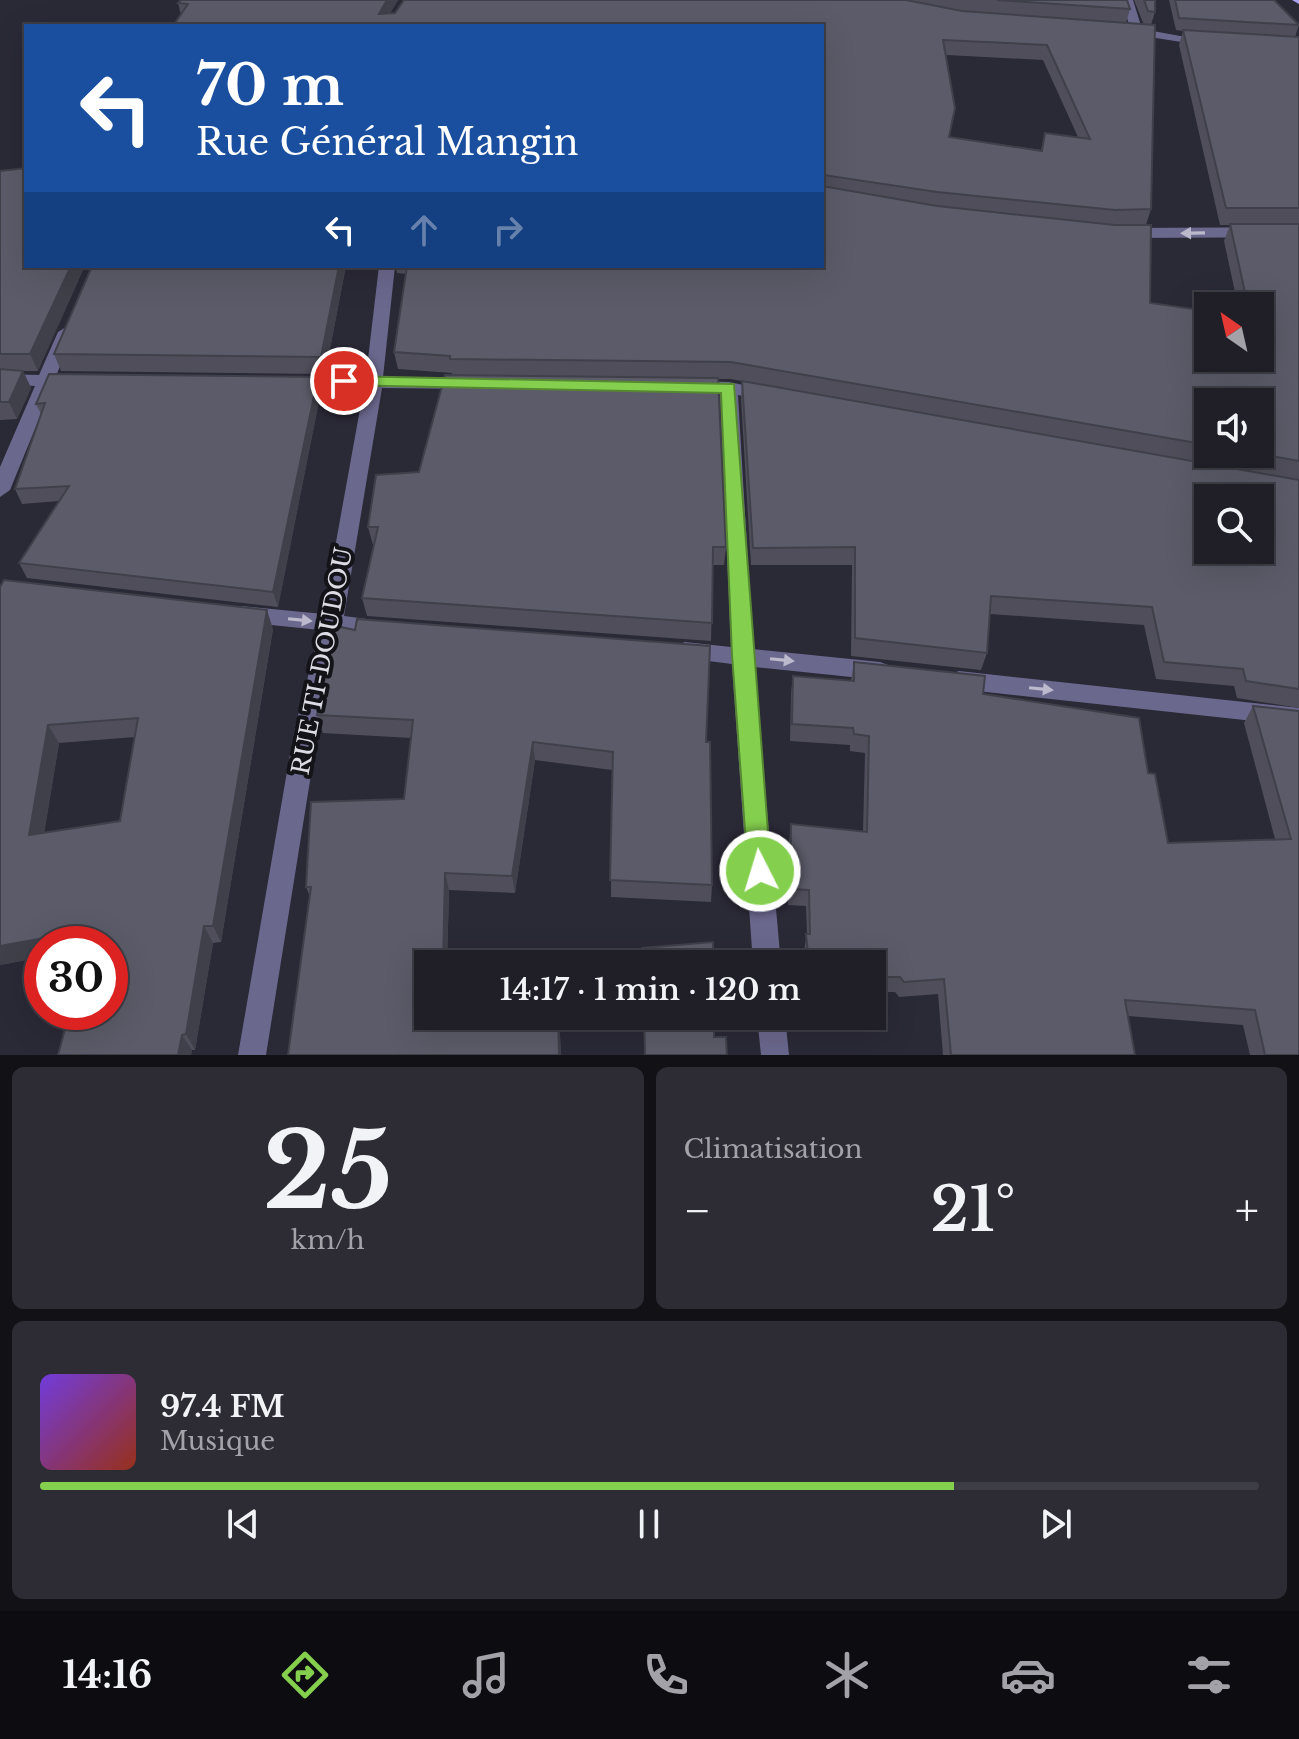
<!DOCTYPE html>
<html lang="fr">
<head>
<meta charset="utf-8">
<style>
  body { margin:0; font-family:"Libre Baskerville",serif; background:#2d2c34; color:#f1f3f6; height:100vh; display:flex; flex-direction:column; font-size:30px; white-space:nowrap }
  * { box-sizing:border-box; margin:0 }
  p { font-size:26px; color:#a2a2a8 }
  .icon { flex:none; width:44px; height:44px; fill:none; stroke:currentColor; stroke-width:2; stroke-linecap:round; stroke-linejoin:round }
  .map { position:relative; height:1055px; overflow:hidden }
  .panel { display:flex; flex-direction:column; gap:12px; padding:12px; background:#121116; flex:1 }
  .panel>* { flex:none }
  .guide { position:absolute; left:24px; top:24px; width:800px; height:244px; border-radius:0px; box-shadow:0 8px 32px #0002,0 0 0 2px #3d3d45; background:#1a4fa0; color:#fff; overflow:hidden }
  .needle { width:52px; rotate:326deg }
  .tools { position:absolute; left:1194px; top:292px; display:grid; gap:16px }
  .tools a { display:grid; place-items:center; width:80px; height:80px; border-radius:0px; background:#201f28; box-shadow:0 8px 32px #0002,0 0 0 2px #3d3d45; font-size:40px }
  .speed { position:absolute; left:24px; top:926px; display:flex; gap:16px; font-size:40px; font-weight:700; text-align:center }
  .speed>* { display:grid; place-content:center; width:104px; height:104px; border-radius:50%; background:#201f28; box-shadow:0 8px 32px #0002,0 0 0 2px #3d3d45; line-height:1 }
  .speed .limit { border:12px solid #d22; background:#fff; color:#111 }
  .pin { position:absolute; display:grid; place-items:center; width:68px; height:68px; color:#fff; margin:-34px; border:4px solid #fff; border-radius:50%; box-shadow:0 2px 8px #0007 }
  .me { position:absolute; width:88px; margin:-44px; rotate:355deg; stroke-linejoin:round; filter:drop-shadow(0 0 6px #0008) }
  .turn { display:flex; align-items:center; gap:28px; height:168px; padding:0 40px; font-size:36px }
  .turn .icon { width:104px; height:104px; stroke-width:2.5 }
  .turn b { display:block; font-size:56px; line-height:68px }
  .lanes { display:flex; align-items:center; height:76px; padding:0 40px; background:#0003; justify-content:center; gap:40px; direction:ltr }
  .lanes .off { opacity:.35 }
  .big { font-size:60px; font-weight:600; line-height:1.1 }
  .panel .tile { flex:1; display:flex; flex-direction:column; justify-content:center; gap:12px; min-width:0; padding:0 28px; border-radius:12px; background:#2d2c34 }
  .panel .dial { align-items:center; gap:0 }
  .dial b { font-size:104px; line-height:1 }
  .song { display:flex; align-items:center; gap:24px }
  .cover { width:96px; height:96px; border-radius:12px; background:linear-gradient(135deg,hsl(260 70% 55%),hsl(10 70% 35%)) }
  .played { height:8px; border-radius:4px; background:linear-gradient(90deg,#84cf4d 75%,#3d3d45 75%) }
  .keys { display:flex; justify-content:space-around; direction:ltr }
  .heat { display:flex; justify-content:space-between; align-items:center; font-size:44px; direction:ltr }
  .panel .tiles { flex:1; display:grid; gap:12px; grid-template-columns:1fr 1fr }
  .tile:last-child { grid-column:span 2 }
  .trip { position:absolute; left:414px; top:950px; width:472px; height:80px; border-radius:0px; background:#201f28; box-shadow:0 8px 32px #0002,0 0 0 2px #3d3d45; font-weight:600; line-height:80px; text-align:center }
  .dock { display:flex; height:128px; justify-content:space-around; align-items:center; background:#0d0c10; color:#a2a2a8 }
  .dock .icon { width:56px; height:56px }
  .dock .active { color:#84cf4d }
  .dock b { font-size:36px; color:#f1f3f6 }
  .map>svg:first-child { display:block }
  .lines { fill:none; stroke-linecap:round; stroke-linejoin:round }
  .minor { fill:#6b688e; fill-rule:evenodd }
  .major { fill:#aca4f2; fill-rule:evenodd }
  .wall { fill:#4f4e5a; fill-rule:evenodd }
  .shaded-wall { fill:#40404a }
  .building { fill:#5c5b69; stroke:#40404a; stroke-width:2; fill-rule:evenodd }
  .oneway { fill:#bbb9cb }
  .route { fill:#84cf4d; stroke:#568732; stroke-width:2 }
  .labels { text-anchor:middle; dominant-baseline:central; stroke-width:8; stroke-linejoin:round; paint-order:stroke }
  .street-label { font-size:24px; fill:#dddce5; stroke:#131318 }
</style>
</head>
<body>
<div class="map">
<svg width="1299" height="1055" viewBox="0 0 1299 1055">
  <rect width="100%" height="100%" fill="#2a2936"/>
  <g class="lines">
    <!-- minor -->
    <g class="minor">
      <polygon points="1121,0 1133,0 1142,29 1213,42 1207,46 1124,33 1124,27 1130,27"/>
      <polygon points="1299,227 1299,237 1127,238 1119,233 1127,228"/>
      <polygon points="379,266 395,266 383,377 468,377 477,383 468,389 382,388 344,616 390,622 393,628 390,634 382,636 341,632 318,731 266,1055 238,1055 294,731 320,630 242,622 234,620 231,614 234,608 242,606 323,614 364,387 292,386 283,381 292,376 366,376"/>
      <polygon points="66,327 74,332 56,376 72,376 81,382 72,388 52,387 10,490 0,497 0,467 35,386 0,384 0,374 39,375 58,332"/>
      <polygon points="692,381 729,382 773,391 776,395 767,401 738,395 753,649 880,662 888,665 891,671 888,677 880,680 754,667 781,964 753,964 732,664 677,657 674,651 677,645 685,642 731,647 720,393 686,391 683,387"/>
      <polygon points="959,671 1299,708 1299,726 959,689 951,686 948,680 951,674"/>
      <polygon points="757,1016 785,1016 789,1055 761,1055"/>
    </g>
    <!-- major -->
    <polygon class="major" points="1292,0 1299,0 1299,4"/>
  </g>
  <!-- wall -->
  <g class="wall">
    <path d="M 181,0 L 398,0 L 390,13 L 395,13 L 404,0 L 1127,0 L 1130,9 L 1126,23 L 1144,25 L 1134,0 L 1155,0 L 1155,12 L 1151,25 L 1151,209 L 1146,225 L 1150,303 L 1208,358 L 1260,306 L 1238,306 L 1224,241 L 1230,225 L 1220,225 L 1179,45 L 1183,31 L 1176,30 L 1169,0 L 1274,0 L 1299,25 L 1295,37 L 1299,37 L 1299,708 L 1237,698 L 1234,686 L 1156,679 L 1144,625 L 990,614 L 987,653 L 981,670 L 851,656 L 852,565 L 751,565 L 741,399 L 742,381 L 730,379 L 718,379 L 726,547 L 724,565 L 713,565 L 711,641 L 367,616 L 362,598 L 374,545 L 373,545 L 368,527 L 419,472 L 452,375 L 452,373 L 398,369 L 394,352 L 406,274 L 397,273 L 396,266 L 822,266 L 181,15 L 178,3 ZM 946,55 L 1043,60 L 1078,137 L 1045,133 L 1041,150 L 950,137 ZM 1208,402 L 1260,454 L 1208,454 Z"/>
    <polygon points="0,171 38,371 23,371 31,388 17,419 0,420"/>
    <polygon points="92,266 346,266 325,374 61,371 54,354"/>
    <polygon points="356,266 377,266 376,269"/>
    <polygon points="318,377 321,391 278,607 27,578 19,563 59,501 22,504 15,489 41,414 36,404"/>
    <path d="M 0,587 L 273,629 L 221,942 L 213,943 L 195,1050 L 192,1050 L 191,1055 L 58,1055 L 65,1026 L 59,1018 L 110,944 L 0,965 ZM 135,737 L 120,821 L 44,833 L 59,743 Z"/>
    <polygon points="357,619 710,646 706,742 710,742 712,885 711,902 611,897 612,770 535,760 515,893 449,890 447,964 428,964 428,1016 559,1016 561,1055 288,1055 310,897 306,887 311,802 404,799 411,738 323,733 317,715 336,626 355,630"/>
    <polygon points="854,662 983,694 1148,773 1168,843 1275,839 1244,723 1253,706 1299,711 1299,1055 1250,1055 1243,1025 1128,1016 1135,1055 943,1055 938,994 899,997 895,992 872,992 872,964 805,964 804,950 807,934 806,906 788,905 789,841 791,824 863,832 865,753 850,751 850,745 790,741 791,693 793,676 851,681"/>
  </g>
  <!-- shaded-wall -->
  <g class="shaded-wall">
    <polygon points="387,0 398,0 382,26 379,14"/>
    <polygon points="71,266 85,266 38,371 30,354"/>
    <polygon points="339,266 346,266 325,374 321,357"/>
    <polygon points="23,371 31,388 17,419 9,402"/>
    <polygon points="318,377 321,391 278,607 273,592"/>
    <polygon points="267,610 273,629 221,942 213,926"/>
    <polygon points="48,725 59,743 41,853 29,835"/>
    <polygon points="533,742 535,760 515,893 512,876"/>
    <polygon points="445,873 449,890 447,964 443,964"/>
    <polygon points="204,926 213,943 195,1050 186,1034"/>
    <polygon points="82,931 92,944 42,944 42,957 0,965 0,946"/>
    <polygon points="558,1016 559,1016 561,1055 559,1055"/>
    <polygon points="182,1035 192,1050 191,1055 178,1055"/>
  </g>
  <!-- building -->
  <g class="building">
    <path d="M 181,0 L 387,0 L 379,14 L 395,13 L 404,0 L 906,0 L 962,11 L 1155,25 L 1151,209 L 1115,210 L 937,192 L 824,175 L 822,182 L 822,26 L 173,26 L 188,4 L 178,3 ZM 943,40 L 1047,45 L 1090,139 L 1045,133 L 1042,151 L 949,137 L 955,108 Z"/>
    <polygon points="997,0 1127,0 1130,9"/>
    <polygon points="1144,0 1155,0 1155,12 1148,11"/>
    <polygon points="1175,0 1274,0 1299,25 1179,18"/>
    <polygon points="1183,30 1299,37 1299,208 1226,208"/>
    <polygon points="26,168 26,266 71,266 30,354 0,354 0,171"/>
    <polygon points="822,186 937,206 1115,225 1151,225 1150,303 1208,311 1208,358 1260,358 1260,306 1248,306 1230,224 1299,224 1299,461 1260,454 1260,402 1208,402 1208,445 731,362 450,359 450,356 394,352 407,266 822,266"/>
    <polygon points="92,266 339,266 321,357 54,354"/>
    <polygon points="0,369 23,371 9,402 0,402"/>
    <polygon points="49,374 318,377 273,592 19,563 69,486 15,489 45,403 36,404"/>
    <polygon points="445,375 718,378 726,547 713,547 712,623 362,598 378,527 368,527 376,475 419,472"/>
    <path d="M 742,381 L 1299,480 L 1299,689 L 1246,681 L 1243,669 L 1164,662 L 1152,607 L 991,596 L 987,653 L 855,638 L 855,547 L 753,548 ZM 1208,498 L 1260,498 L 1260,550 L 1208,550 Z"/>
    <path d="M 4,580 L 267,610 L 213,926 L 204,926 L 186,1034 L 182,1035 L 178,1055 L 58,1055 L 68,1018 L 59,1018 L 61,1012 L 110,1012 L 110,944 L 79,944 L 82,931 L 0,946 L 0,587 ZM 138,718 L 120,821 L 29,835 L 48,725 Z"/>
    <polygon points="357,619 710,646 706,742 710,742 712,885 610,880 613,752 533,742 512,876 445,873 443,964 428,964 428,1016 558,1016 559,1055 288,1055 311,887 306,887 311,802 404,799 413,720 317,715 336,626 355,630"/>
    <polygon points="854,662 985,676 983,694 1139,718 1148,773 1155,774 1168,843 1291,839 1253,706 1299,711 1299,1055 1265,1055 1255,1010 1125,1000 1135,1055 951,1055 944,979 904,982 900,977 872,977 872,964 809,964 806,934 810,934 809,890 790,889 791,824 867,832 869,736 854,734 853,728 792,724 793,676 854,681"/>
    <polygon points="713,942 713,964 642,964 642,948"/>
    <polygon points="556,955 556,964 454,964"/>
    <polygon points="644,1016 714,1016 714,1037 726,1037 727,1055 645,1055"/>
  </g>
  <!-- one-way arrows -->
  <defs><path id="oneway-solid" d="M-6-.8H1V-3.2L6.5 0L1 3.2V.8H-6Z" transform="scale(2)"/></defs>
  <g class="oneway">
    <use href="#oneway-solid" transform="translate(1193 233) rotate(179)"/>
    <use href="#oneway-solid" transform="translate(300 620) rotate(6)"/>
    <use href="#oneway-solid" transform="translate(782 660) rotate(6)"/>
    <use href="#oneway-solid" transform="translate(1041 689) rotate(6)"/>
  </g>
  <!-- route -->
  <polygon class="route" points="344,376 734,384 771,871 768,879 760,882 752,879 748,871 732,655 721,393 339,385 336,381"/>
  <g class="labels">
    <!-- street labels -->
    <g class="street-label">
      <text transform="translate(322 661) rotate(-79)">RUE TI-DOUDOU</text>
    </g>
  </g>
</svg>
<div class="tools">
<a><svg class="needle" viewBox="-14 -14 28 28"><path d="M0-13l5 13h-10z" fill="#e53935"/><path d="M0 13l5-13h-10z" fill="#a2a2a8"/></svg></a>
<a><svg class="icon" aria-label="sound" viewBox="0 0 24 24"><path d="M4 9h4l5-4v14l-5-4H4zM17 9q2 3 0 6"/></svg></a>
<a><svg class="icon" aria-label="search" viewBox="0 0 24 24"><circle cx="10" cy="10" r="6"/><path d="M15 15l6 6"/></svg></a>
</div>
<div class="speed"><div class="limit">30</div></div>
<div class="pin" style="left:344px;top:381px;background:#d93025"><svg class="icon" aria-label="arrive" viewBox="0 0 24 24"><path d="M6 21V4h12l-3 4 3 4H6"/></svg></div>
<svg class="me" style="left:760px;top:871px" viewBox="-20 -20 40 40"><circle r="17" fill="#84cf4d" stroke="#fff" stroke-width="3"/><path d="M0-11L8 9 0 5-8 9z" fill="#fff"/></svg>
<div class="trip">14:17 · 1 min · 120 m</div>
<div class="guide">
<div class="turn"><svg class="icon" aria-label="left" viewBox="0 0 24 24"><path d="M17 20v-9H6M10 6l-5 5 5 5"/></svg><div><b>70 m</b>Rue Général Mangin</div></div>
<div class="lanes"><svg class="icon" aria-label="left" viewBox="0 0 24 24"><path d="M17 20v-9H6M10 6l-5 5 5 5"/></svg><svg class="icon off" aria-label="ahead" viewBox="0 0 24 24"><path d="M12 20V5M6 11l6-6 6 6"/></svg><svg class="icon off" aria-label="right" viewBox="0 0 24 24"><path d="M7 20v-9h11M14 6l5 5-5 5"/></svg></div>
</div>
</div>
<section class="panel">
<div class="tiles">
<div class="tile dial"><b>25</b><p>km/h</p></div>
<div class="tile"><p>Climatisation</p>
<div class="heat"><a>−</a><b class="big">21°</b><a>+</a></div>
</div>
<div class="tile">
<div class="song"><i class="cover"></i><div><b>97.4 FM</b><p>Musique</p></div></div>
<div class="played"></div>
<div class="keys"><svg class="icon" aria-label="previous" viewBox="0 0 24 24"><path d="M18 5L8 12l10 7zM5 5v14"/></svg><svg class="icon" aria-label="pause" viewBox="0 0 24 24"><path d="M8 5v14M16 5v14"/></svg><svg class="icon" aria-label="next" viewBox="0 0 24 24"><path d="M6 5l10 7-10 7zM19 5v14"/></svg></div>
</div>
</div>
</section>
<nav class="dock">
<b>14:16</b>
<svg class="icon active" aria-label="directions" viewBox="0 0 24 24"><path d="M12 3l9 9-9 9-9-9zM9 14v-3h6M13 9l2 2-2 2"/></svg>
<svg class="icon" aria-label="music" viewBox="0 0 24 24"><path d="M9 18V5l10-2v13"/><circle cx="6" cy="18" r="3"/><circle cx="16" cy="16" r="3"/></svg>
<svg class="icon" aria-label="phone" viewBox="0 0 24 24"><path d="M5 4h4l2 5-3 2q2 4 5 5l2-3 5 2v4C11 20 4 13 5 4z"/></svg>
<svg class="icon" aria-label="climate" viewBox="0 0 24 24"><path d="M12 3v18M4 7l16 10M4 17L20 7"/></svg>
<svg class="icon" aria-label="car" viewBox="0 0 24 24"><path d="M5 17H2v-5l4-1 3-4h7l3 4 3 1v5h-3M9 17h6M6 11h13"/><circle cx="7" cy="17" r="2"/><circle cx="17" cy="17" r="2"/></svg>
<svg class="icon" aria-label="filters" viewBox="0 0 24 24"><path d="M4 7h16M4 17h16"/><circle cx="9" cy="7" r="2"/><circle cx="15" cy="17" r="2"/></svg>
</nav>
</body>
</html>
